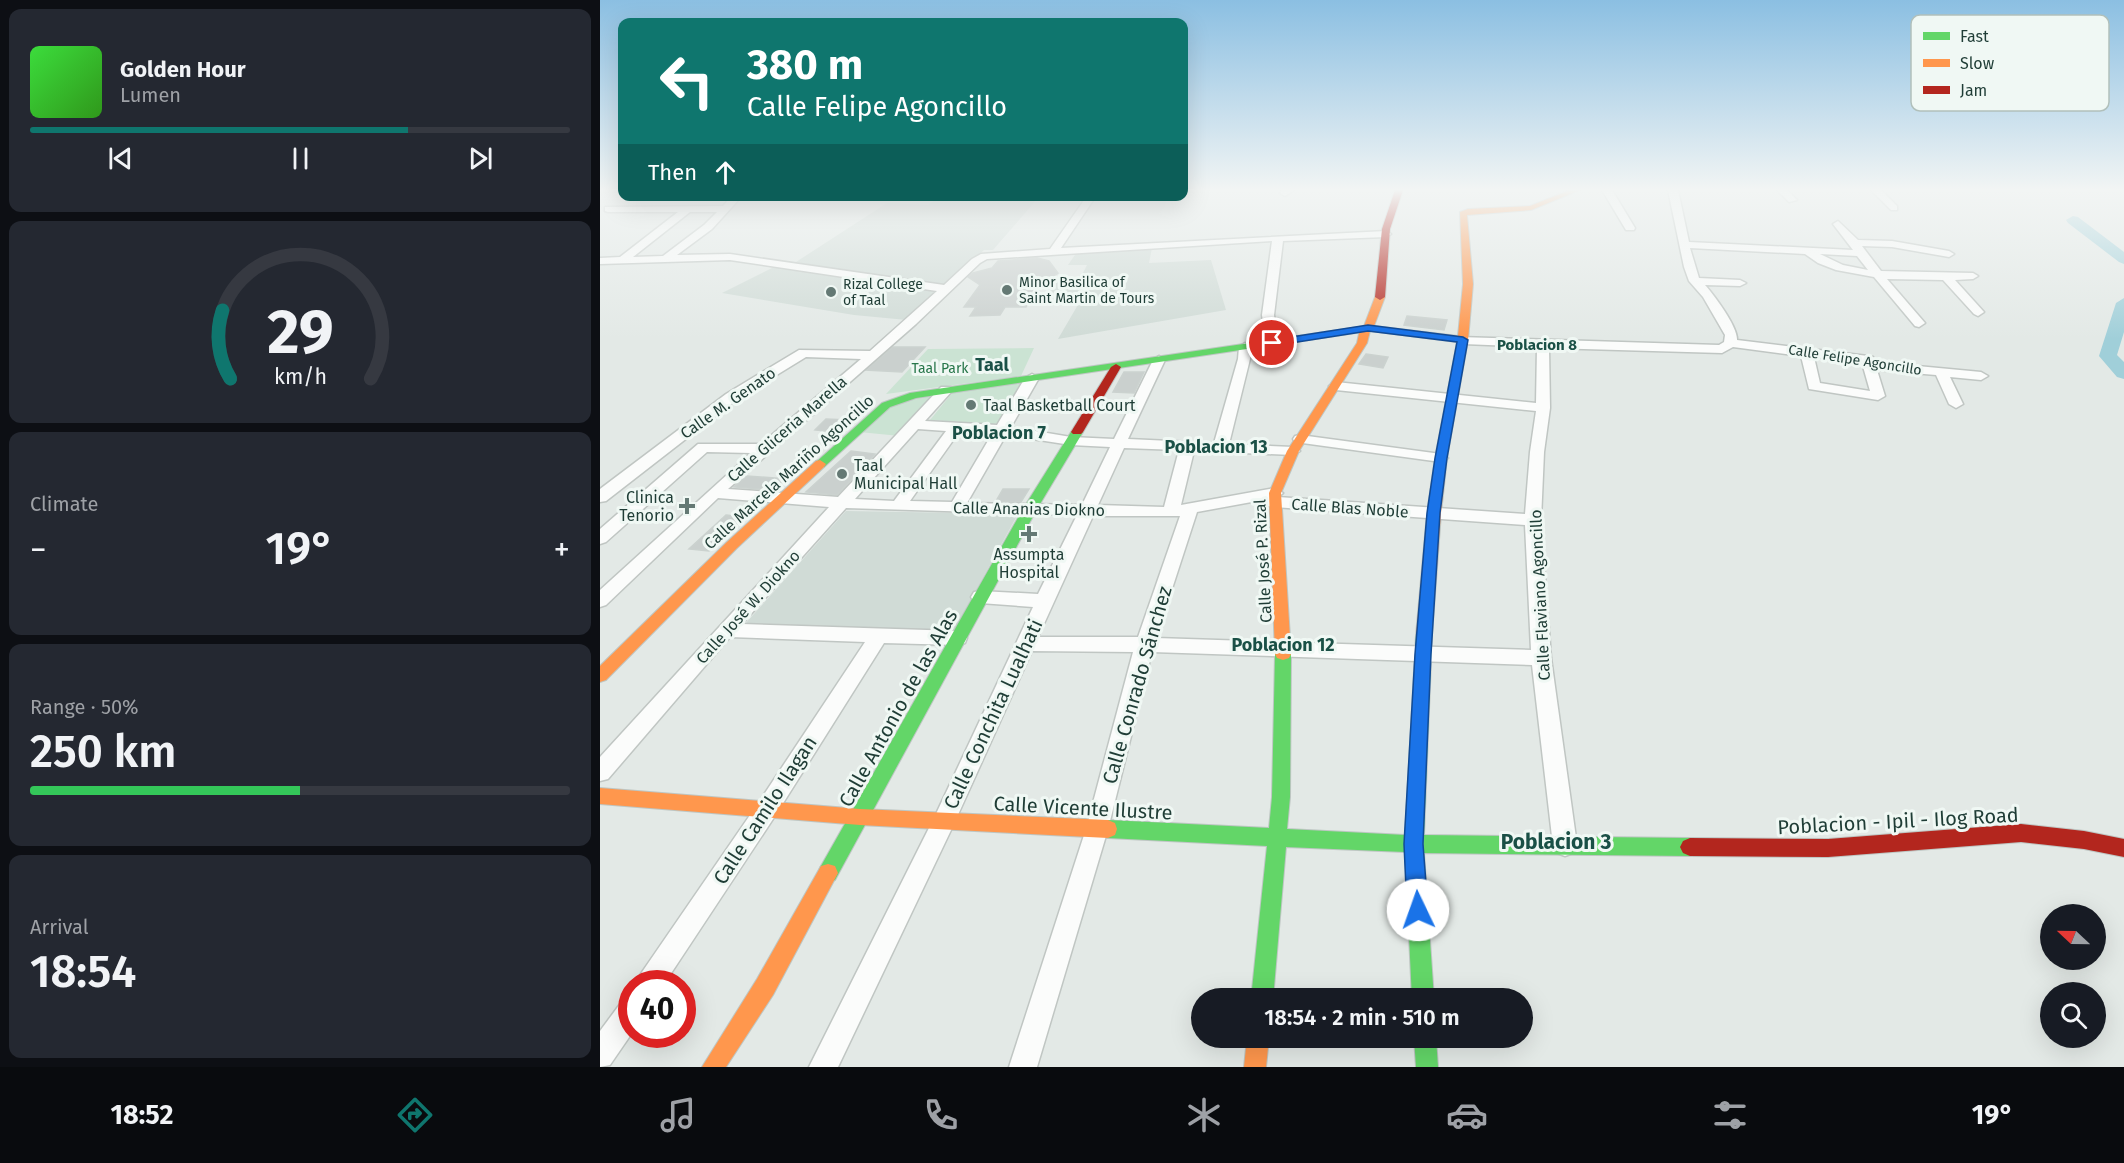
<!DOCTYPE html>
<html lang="en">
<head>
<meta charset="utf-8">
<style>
  body { margin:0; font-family:"Fira Sans",sans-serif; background:#242831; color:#f1f3f6; height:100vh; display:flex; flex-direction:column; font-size:22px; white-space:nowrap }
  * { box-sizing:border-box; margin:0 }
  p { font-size:20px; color:#9ea1a6 }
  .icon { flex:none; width:33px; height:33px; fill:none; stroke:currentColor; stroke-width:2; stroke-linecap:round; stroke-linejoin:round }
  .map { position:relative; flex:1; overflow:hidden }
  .details { display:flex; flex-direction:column; gap:9px; padding:9px; background:#0d0f14; width:600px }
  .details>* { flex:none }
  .guide { position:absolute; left:18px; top:18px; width:570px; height:183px; border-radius:12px; box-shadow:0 6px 24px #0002; background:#0f766e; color:#fff; overflow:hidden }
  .needle { width:39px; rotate:292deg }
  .controls { position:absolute; left:1440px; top:904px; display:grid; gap:12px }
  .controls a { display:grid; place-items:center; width:66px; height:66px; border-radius:50%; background:#171b24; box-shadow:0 6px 24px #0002; font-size:30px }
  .speed { position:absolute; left:18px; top:970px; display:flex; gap:12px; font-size:30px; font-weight:700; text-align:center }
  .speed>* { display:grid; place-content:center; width:78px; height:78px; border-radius:50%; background:#171b24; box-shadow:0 6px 24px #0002; line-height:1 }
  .speed .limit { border:9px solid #d22; background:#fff; color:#111 }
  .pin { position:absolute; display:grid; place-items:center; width:51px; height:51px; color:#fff; margin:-26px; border:3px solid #fff; border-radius:50%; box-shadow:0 2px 6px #0007 }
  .me { position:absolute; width:66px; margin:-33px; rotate:357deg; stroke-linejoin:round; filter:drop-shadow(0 0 4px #0008) }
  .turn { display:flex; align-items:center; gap:21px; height:126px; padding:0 30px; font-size:27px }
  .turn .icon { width:78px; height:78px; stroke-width:2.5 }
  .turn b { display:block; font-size:42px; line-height:51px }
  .then { display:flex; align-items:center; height:57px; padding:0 30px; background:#0003; gap:12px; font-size:22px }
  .big { font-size:45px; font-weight:600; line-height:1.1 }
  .details .card { flex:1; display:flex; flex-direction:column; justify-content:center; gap:9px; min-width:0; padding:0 21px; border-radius:12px; background:#242831 }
  .details .dial { align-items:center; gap:0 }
  .dial svg { height:156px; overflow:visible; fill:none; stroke:#363941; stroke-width:7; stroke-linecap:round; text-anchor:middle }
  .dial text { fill:#f1f3f6; stroke:none }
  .song { display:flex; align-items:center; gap:18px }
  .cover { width:72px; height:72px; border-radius:9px; background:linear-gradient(135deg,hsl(120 70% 55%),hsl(110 70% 35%)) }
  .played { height:6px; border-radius:3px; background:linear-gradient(90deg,#0f766e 70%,#363941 70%) }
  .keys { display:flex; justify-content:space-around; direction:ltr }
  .heat { display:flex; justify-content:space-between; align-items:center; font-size:33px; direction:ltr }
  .charge { height:9px; border-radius:4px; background:linear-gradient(90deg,#34c759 50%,#363941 0) }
  .trip { position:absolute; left:591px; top:988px; width:342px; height:60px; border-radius:30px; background:#171b24; box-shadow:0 6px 24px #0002; font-weight:600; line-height:60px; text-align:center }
  .dock { display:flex; height:96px; justify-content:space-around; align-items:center; background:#090b0e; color:#9ea1a6 }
  .dock .icon { width:42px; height:42px }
  .dock .selected { color:#0f766e }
  .dock b { font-size:27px; color:#f1f3f6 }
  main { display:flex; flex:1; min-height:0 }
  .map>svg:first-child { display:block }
  .built { fill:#d0dbd6 }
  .green { fill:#cbe3d3 }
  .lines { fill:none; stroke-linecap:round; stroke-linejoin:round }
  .river { fill:#a0cfd9; fill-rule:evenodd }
  .building { fill:#cad0ce; stroke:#cbd2cf; stroke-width:1.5 }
  .street-casing { stroke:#c0c6c3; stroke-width:3 }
  .fast-casing { stroke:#bec6c3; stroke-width:2 }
  .slow-casing { stroke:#bec6c3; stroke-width:2 }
  .jam-casing { stroke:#bec6c3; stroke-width:2 }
  .street { fill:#fbfcfb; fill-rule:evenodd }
  .fast { fill:#63d668; fill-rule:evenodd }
  .slow { fill:#ff974d; fill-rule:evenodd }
  .jam { fill:#b3261e; fill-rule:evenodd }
  .route { fill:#1a73e8; stroke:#114b97; stroke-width:1.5 }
  .poi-dot { fill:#647974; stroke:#f0f8f4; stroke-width:2 }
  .labels { text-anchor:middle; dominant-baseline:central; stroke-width:6; stroke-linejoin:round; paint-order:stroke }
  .far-poi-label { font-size:14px; fill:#1f3d36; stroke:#f0f8f4; text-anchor:start }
  .far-street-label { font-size:14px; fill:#1f3d36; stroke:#f0f8f4 }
  .far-park-label { font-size:14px; fill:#27764a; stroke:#f0f8f4 }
  .far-neighbourhood-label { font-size:15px; font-weight:bold; fill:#1a5046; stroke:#f0f8f4 }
  .street-label { font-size:16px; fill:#1f3d36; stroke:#f0f8f4 }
  .poi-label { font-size:16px; fill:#1f3d36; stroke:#f0f8f4; text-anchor:start }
  .far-district-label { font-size:18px; font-weight:bold; fill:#1a5046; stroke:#f0f8f4 }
  .neighbourhood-label { font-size:18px; font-weight:bold; fill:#1a5046; stroke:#f0f8f4 }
  .near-street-label { font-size:20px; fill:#1f3d36; stroke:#f0f8f4 }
  .near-neighbourhood-label { font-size:21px; font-weight:bold; fill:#1a5046; stroke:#f0f8f4 }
  .key { fill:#f0f8f4; stroke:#b1c0bb; stroke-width:1.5 }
  .key-label { font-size:16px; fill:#1f3d36 }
</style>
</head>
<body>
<main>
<section class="details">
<div class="card">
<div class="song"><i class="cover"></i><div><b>Golden Hour</b><p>Lumen</p></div></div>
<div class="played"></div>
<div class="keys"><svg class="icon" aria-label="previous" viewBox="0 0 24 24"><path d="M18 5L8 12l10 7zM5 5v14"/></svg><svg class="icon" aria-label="pause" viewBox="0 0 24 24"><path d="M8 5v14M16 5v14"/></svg><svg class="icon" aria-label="next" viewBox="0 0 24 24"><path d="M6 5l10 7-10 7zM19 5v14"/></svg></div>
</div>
<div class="card dial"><svg viewBox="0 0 100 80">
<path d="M14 69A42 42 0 1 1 86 69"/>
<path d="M14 69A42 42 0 0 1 10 34" stroke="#0f766e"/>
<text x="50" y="56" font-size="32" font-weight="700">29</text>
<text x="50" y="72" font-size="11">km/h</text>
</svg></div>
<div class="card"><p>Climate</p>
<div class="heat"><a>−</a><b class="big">19°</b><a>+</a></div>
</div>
<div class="card"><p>Range · 50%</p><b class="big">250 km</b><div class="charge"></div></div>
<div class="card"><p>Arrival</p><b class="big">18:54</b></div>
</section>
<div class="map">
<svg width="1524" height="1067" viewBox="0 0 1524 1067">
  <rect width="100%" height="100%" fill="#e3e9e6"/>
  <!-- built -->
  <g class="built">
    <polygon points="340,196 439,197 393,250 384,250 345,288 196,262 287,203 328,205"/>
    <polygon points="552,248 549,263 611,260 626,310 458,339 479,303 442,303 456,281 479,281 487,265 468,265 477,252"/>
    <polygon points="176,266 339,292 307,320 254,315 122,293"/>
    <polygon points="246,511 418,514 353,632 145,624"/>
  </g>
  <!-- green -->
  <g class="green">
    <polygon points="434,348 421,376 286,394 328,349"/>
    <polygon points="427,381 402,422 394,424 330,420 353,392"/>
    <polygon points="334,396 300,436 259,432 296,403"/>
  </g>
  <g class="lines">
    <!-- river -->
    <g class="river">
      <polygon points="1473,216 1478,217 1524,252 1524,264 1519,262 1468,223 1466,220"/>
      <polygon points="1524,298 1524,332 1517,355 1524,362 1524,379 1517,377 1499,356 1516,303"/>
    </g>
  </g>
  <!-- building -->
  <g class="building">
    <polygon points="437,258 449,261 458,273 449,280 442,281 426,307 405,307 400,315 370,316 376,307 364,307 380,285 368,277 373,273 392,268 398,261"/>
    <polygon points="807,316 847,320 844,330 804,325"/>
    <polygon points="293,347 325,347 302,372 266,370"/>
    <polygon points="766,354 788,357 783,368 759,364"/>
    <polygon points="524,372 544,372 534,393 513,392"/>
    <polygon points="226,419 247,420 235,432 215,430"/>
    <polygon points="251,451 275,454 237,495 206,492"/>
    <polygon points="147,476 187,479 176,490 134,487"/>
    <polygon points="403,489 429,489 421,502 396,501"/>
    <polygon points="126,515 146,517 109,551 89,549"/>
  </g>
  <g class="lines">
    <defs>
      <g id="street">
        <polygon points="683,190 694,190 685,196 680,193"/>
        <polygon points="1002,190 1012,190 1035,228 1034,230 1026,230"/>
        <path d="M 1068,190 L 1078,190 L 1089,242 L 1253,250 L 1233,224 L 1238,221 L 1258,240 L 1292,241 L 1349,251 L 1354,254 L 1349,257 L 1292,247 L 1262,246 L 1281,271 L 1373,273 L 1378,276 L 1373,279 L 1355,280 L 1384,312 L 1378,316 L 1374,314 L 1343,280 L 1287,279 L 1325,323 L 1319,327 L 1315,326 L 1274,277 L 1236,270 L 1218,263 L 1205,254 L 1090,248 L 1099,278 L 1140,280 L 1146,283 L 1140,286 L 1105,285 C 1114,295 1138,327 1137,340 L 1268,356 L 1273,357 L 1275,362 L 1381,372 L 1388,376 L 1381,380 L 1350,377 L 1363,404 L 1356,408 L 1349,404 L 1336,375 L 1277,370 L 1285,396 L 1278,400 L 1209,389 L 1201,356 L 1133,347 L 1122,353 L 949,348 L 950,408 L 944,452 L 941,520 L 951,658 L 977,845 L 973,853 L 965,856 L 957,853 L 953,845 L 932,665 L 552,652 L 508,829 L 437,1067 L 409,1067 L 486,829 L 533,652 L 432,651 L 352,828 L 238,1067 L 209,1067 L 336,814 L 433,607 L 380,603 L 374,602 L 371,597 L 374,592 L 380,591 L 438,594 L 477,515 L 246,508 L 142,624 L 358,631 L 365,633 L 367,638 L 365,643 L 358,645 L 284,643 L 175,816 L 64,984 L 36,984 L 40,975 L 159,802 L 265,642 L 130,637 L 8,779 L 0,781 L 0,757 L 229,507 L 118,498 L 6,605 L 0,607 L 0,590 L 151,453 L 107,452 L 6,542 L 0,544 L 0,529 L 98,444 L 161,444 L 261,359 L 206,357 L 136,400 L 6,501 L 0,502 L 0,489 L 126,394 L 199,350 L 270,351 L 337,291 L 130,260 L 0,264 L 0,258 L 20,257 L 78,212 L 8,212 L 5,211 L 5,207 L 123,206 L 132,196 L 142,196 L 112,229 L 77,255 L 130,254 L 344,285 L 372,259 L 381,254 L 450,249 L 487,196 L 496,196 L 461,248 L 786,231 L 791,234 L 786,237 L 683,241 L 674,315 L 678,343 L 672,347 L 666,343 L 662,315 L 672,241 L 387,259 L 380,263 L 316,324 L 128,489 L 238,497 L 341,387 L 351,387 L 353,390 L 325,421 L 397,425 L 425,378 L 432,374 L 439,378 L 411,427 L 471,437 L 514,439 L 553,360 L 559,356 L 565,360 L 528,439 L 614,443 L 638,359 L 639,347 L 645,343 L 651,347 L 650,359 L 629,444 L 693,447 L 700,451 L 693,455 L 594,451 L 581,505 L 675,488 L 683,493 L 678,497 L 925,514 L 930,452 L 936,411 L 736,390 L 729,386 L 736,382 L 936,403 L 937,347 L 863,344 L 859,343 L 857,340 L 859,337 L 1119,345 L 1124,342 L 1125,335 L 1103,297 L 1089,281 L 1084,267 ZM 90,212 L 117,212 L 104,225 L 63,256 L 33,257 ZM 1220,254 L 1257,256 L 1268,270 L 1243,265 ZM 1214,357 L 1262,363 L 1270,391 L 1220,383 ZM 318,429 L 346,431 L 294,501 L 255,499 ZM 359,432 L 392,434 L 352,502 L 310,501 ZM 406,435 L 471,445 L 510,447 L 482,505 L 367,503 ZM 524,448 L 579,450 L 564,507 L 498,505 ZM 668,499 L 666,502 L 668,506 L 674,507 L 925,525 L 931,650 L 556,638 L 597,512 ZM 493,516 L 580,516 L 538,637 L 438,637 Z"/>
        <polygon points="1177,190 1187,190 1197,200 1189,202"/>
        <polygon points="1271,190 1281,190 1297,206 1297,210 1291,210"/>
        <polygon points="700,435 841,454 848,458 841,462 695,442 693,439 695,436"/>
        <polygon points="32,996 32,1033 10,1065 0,1067 0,1031 23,1000"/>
      </g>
      <g id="fast">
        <polygon points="765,326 770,329 769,331 316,398 290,407 224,467 216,467 214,464 282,403 310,393"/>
        <polygon points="477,428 483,432 437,509 235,880 228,882 221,880 218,873 221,866 423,509 471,432"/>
        <polygon points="824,629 829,631 832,635 824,835 1090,838 1097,841 1100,847 1097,853 1090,856 824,853 834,999 812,999 805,852 686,847 673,999 651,999 667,846 508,838 501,835 499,829 501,823 508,820 669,828 672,797 675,654 677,650 683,648 689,650 691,654 690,797 687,829 805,835 816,635 819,631"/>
        <polygon points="814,1038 836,1038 838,1067 816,1067"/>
      </g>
      <g id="slow">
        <polygon points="970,190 980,190 931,210 867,215 873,284 868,340 847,458 841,513 832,635 829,639 824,641 819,639 816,635 827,513 835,458 857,342 770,331 767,343 699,451 681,493 691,654 689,658 683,660 677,658 675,654 669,493 687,451 757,343 760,329 764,326 775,297 780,294 785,297 774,326 858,336 863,284 860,212 868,209 930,206"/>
        <polygon points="220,460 226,464 224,467 137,548 6,680 0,682 0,666 127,542 216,461"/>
        <polygon points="0,788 260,809 508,820 515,823 517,829 515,835 508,838 260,825 0,804"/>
        <polygon points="228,864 235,866 238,873 173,995 126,1067 102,1067 157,979 221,866"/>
        <polygon points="647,1038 669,1038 666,1067 644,1067"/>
      </g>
      <g id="jam">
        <polygon points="795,190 803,190 790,229 785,297 780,300 775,297 782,229"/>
        <polygon points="516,364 521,367 483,432 481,434 473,434 471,432 511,367"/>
        <polygon points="1421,824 1484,831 1524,839 1524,857 1484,849 1421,842 1228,857 1090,856 1083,853 1080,847 1083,841 1090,838 1228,839"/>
      </g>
    </defs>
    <!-- street casing -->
    <use href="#street" class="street-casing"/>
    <!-- fast casing -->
    <use href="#fast" class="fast-casing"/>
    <!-- slow casing -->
    <use href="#slow" class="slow-casing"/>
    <!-- jam casing -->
    <use href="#jam" class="jam-casing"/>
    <!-- street -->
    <use href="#street" class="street"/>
    <!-- fast -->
    <use href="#fast" class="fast"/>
    <!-- slow -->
    <use href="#slow" class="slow"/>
    <!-- jam -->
    <use href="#jam" class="jam"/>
  </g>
  <!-- sky -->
  <linearGradient id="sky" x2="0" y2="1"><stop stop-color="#8bbfe2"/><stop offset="0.56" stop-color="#f2f5f4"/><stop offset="1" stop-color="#f2f5f4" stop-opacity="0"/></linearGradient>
  <rect width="1524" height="339" fill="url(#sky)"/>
  <!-- route -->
  <polygon class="route" points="768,325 863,337 868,340 847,458 840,513 831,654 823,844 828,910 825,917 818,920 810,917 807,910 804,844 815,654 827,513 835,458 857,342 768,331 672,346 667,343 672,340"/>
  <!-- markers -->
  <g class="poi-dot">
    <circle cx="407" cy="290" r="6"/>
    <circle cx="231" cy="292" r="6"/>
    <circle cx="371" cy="405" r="6"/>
    <circle cx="242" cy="474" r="6"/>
    <path d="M84 497h6v6h6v6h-6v6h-6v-6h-6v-6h6z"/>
    <path d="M426 525h6v6h6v6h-6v6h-6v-6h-6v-6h6z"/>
  </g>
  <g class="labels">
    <!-- far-poi labels -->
    <g class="far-poi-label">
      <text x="419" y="282">Minor Basilica of<tspan x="419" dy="16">Saint Martin de Tours</tspan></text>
      <text x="243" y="284">Rizal College<tspan x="243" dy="16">of Taal</tspan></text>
    </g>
    <!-- far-street labels -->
    <g class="far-street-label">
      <text transform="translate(1255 360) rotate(9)">Calle Felipe Agoncillo</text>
    </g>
    <!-- far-park labels -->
    <g class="far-park-label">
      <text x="340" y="368">Taal Park</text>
    </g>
    <!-- far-neighbourhood labels -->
    <g class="far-neighbourhood-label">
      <text x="937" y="345">Poblacion 8</text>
    </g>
    <!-- street labels -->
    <g class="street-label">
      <text transform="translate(128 403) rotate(-35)">Calle M. Genato</text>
      <text transform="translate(187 429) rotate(-41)">Calle Gliceria Marella</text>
      <text transform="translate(189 472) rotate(-42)">Calle Marcela Mariño Agoncillo</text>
      <text transform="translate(750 508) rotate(4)">Calle Blas Noble</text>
      <text transform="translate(429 509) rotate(1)">Calle Ananias Diokno</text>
      <text transform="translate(663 561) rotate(-93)">Calle José P. Rizal</text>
      <text transform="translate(940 595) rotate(-93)">Calle Flaviano Agoncillo</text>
      <text transform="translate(148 607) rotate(-48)">Calle José W. Diokno</text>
    </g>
    <!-- poi labels -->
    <g class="poi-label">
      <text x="383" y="405">Taal Basketball Court</text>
      <text x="254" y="465">Taal<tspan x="254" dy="18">Municipal Hall</tspan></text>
      <text x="74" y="497" text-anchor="end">Clinica<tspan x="74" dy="18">Tenorio</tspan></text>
      <text x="429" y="554" text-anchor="middle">Assumpta<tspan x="429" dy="18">Hospital</tspan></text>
    </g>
    <!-- far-district labels -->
    <g class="far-district-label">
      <text x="392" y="365">Taal</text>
    </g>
    <!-- neighbourhood labels -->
    <g class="neighbourhood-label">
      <text x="399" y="433">Poblacion 7</text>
      <text x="616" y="447">Poblacion 13</text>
      <text x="683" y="645">Poblacion 12</text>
    </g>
    <!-- near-street labels -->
    <g class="near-street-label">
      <text transform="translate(537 685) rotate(-74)">Calle Conrado Sánchez</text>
      <text transform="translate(298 708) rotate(-61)">Calle Antonio de las Alas</text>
      <text transform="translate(393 714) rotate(-65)">Calle Conchita Lualhati</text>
      <text transform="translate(483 808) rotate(3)">Calle Vicente Ilustre</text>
      <text transform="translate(165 810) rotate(-57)">Calle Camilo Ilagan</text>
      <text transform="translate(1298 821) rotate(-3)">Poblacion - Ipil - Ilog Road</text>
    </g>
    <!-- near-neighbourhood labels -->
    <g class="near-neighbourhood-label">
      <text x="956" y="842">Poblacion 3</text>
    </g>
  </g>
  <!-- legend -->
  <rect x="1311" y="15" width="198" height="96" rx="9" class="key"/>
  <rect x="1323" y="32" width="27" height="8" fill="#63d668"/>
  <rect x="1323" y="59" width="27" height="8" fill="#ff974d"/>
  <rect x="1323" y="86" width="27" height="8" fill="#b3261e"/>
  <g class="key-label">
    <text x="1360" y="42">Fast</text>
    <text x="1360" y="69">Slow</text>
    <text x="1360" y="96">Jam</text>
  </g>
</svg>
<div class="controls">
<a><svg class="needle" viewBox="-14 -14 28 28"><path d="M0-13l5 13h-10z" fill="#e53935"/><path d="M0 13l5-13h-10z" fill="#9ea1a6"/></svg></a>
<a><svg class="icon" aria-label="search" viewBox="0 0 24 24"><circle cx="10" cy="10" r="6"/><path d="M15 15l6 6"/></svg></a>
</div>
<div class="speed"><div class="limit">40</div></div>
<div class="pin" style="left:672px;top:343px;background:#d93025"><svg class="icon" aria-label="arrive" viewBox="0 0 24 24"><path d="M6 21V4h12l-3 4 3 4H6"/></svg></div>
<svg class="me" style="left:818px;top:910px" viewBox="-20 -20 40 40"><circle r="19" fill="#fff"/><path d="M0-13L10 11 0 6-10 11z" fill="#1a73e8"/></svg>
<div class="trip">18:54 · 2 min · 510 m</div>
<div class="guide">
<div class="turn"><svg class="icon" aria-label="left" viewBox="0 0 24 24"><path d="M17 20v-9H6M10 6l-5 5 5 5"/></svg><div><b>380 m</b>Calle Felipe Agoncillo</div></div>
<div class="then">Then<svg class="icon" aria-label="ahead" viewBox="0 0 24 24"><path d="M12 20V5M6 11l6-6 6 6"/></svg></div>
</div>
</div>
</main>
<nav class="dock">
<b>18:52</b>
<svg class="icon selected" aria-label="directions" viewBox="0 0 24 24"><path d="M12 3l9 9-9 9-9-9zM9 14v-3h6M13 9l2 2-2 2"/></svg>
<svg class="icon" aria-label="music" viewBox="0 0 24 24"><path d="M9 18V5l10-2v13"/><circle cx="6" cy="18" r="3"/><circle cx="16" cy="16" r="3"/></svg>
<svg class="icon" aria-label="phone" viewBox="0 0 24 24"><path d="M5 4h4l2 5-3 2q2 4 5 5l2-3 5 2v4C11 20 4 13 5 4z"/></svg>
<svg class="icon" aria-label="climate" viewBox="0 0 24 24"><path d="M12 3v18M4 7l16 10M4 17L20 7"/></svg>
<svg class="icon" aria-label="car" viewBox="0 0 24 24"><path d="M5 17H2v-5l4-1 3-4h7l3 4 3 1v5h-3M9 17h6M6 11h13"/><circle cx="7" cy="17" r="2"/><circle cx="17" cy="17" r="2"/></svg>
<svg class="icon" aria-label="filters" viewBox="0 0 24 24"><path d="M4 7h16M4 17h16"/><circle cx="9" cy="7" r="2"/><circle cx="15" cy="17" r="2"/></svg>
<b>19°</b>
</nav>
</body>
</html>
